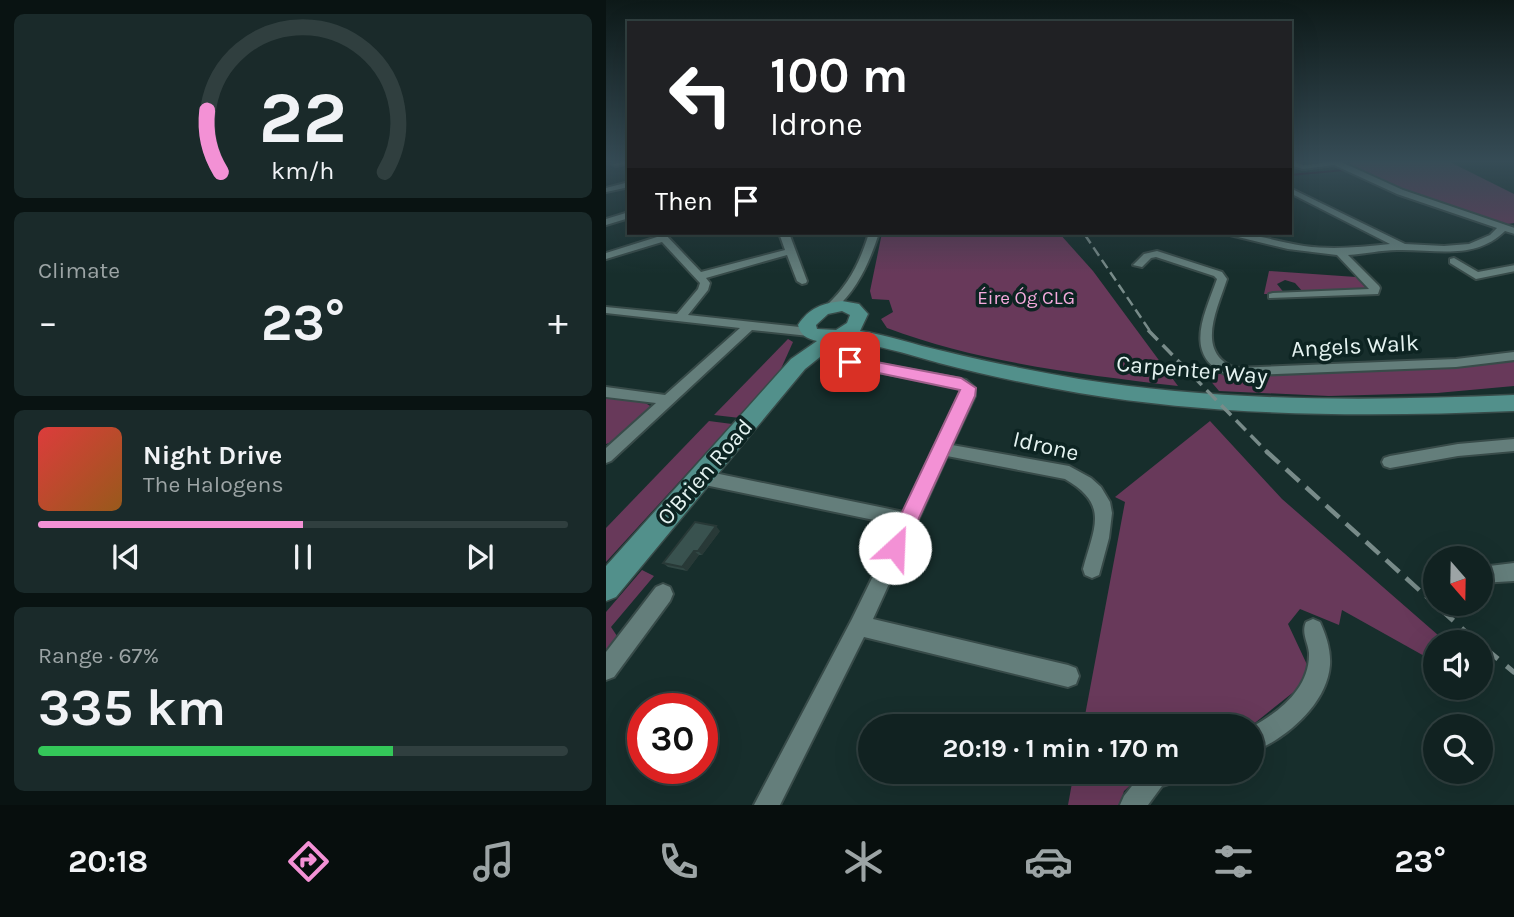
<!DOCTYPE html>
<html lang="en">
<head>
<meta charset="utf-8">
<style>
  body { margin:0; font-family:Karla,sans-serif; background:#1a2a2a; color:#f1f3f6; height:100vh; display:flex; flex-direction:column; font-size:26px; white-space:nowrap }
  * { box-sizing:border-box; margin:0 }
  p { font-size:23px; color:#9ca4a5 }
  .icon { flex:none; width:38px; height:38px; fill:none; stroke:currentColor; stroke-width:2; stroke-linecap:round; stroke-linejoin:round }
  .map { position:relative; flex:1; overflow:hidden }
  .sheet { display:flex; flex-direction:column; gap:14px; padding:14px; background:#091312; width:606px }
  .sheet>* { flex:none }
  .banner { position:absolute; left:21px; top:21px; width:665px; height:214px; border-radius:0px; box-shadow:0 7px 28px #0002,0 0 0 2px #303f3f; background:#202124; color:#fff; overflow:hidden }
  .needle { width:46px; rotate:160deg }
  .tools { position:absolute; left:817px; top:546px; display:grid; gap:14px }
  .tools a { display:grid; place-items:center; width:70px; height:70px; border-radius:50%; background:#112221; box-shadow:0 7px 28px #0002,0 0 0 2px #303f3f; font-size:35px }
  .speed { position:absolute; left:21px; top:693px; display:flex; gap:14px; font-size:35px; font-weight:700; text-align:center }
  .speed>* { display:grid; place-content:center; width:91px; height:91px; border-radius:50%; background:#112221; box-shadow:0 7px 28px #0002,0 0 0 2px #303f3f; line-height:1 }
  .speed .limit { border:10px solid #d22; background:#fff; color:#111 }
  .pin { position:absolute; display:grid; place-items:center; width:60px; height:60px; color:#fff; margin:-30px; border-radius:14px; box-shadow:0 4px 10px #0006 }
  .me { position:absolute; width:77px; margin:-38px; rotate:25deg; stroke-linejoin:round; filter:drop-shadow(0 0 5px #0008) }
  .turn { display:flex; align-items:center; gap:24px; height:147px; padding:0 28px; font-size:32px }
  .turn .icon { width:91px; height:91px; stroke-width:2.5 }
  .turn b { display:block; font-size:49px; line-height:60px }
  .then { display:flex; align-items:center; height:66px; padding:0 28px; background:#0003; gap:14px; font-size:26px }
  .big { font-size:52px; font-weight:700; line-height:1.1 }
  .sheet .card { flex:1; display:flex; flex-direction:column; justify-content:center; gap:10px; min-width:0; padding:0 24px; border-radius:10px; background:#1a2a2a }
  .sheet .dial { align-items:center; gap:0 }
  .dial svg { height:182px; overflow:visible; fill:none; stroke:#303f3f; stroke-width:7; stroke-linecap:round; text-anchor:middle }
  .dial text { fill:#f1f3f6; stroke:none }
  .song { display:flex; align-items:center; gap:21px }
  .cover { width:84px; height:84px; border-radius:10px; background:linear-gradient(135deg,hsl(0 70% 55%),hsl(30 70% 35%)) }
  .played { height:7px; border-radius:4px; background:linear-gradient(90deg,#f391d5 50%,#303f3f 50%) }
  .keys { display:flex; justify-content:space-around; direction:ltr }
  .heat { display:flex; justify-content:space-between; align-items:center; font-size:38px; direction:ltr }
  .charge { height:10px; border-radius:5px; background:linear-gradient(90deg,#34c759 67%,#303f3f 0) }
  .trip { position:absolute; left:252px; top:714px; width:406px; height:70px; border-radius:35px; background:#112221; box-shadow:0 7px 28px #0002,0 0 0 2px #303f3f; font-weight:700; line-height:70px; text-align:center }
  .tab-bar { display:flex; height:112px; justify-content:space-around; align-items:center; background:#070e0d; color:#9ca4a5 }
  .tab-bar .icon { width:49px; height:49px }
  .tab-bar .selected { color:#f391d5 }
  .tab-bar b { font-size:32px; color:#f1f3f6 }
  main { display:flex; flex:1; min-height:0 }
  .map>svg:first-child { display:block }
  .green { fill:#68395a }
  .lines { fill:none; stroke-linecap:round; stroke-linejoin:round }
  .stream { stroke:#27001d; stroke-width:2 }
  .street-casing { stroke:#384b49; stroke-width:4 }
  .secondary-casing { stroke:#384b49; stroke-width:3 }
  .street { fill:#647e7b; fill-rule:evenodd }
  .secondary { fill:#52908b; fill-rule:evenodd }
  .rail-far4 { stroke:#788b89; stroke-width:2; stroke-dasharray:9 4.5; stroke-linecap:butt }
  .rail-far3 { stroke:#788b89; stroke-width:2.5; stroke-dasharray:10 5; stroke-linecap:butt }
  .rail-far2 { stroke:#788b89; stroke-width:3.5; stroke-dasharray:14 7; stroke-linecap:butt }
  .rail-far1 { stroke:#788b89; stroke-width:4.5; stroke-dasharray:18 9; stroke-linecap:butt }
  .rail { stroke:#788b89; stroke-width:5; stroke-dasharray:22 11; stroke-linecap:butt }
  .wall { fill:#314744 }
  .shaded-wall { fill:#283937 }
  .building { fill:#39524f; stroke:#283937; stroke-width:2 }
  .route { fill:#f391d5; stroke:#9e5e8a; stroke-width:2 }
  .labels { text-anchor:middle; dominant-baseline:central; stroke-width:7; stroke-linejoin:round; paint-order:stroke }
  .far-park-label { font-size:19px; fill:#f6abde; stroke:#0d2422 }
  .street-label { font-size:23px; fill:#e5f3f1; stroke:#0d2422 }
</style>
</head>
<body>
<main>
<section class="sheet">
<div class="card dial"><svg viewBox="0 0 100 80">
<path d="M14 69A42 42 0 1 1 86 69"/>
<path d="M14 69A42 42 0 0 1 8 42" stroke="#f391d5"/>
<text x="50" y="56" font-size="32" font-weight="700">22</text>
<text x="50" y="72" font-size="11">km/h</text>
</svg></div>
<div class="card"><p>Climate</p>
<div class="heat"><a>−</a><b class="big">23°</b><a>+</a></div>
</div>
<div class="card">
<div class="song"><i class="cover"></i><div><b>Night Drive</b><p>The Halogens</p></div></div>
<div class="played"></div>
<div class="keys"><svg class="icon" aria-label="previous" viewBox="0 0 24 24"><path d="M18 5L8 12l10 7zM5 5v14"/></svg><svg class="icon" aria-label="pause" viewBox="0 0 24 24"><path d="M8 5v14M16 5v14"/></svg><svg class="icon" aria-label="next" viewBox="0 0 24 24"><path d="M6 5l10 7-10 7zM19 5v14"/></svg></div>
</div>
<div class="card"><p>Range · 67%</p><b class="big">335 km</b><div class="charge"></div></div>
</section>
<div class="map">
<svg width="909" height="805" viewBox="0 0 909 805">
  <rect width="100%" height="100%" fill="#172e2c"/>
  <!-- green -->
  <g class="green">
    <polygon points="744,161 842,161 908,194 908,223 896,225 788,188 744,167"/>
    <path d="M 276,233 L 453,233 L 487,271 L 572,386 C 475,374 374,363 281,328 L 275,319 L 287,312 L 283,300 L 266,299 L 264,291 Z"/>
    <polygon points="663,271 750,277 764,290 697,292 689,283 679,280 671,284 679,294 658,294"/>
    <polygon points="182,339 187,342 174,371 134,418 108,415"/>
    <polygon points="908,360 909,386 831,393 723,396 613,391 597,372 639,376 852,367"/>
    <polygon points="0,397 36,401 46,407 10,441 0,444"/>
    <polygon points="103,421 126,424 0,562 0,528"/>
    <polygon points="604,421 676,499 840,642 830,642 829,662 736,610 733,625 694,609 682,624 704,671 699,683 645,726 477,726 519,502 509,497"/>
    <polygon points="36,570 48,576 5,627 11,636 0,655 0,612"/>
    <polygon points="468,772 539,772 518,791 514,805 462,805"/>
  </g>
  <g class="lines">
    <!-- stream -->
    <polyline class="stream" points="684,175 738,170"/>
    <defs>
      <g id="street">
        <polygon points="23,161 23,163 10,166 6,164"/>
        <path d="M 684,161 L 698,165 L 733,161 L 797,190 L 909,228 L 909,234 L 899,231 C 868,261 830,249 791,250 C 775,250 759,254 742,255 L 773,286 L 774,288 L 772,294 L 663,298 L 663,294 L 667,293 L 763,289 L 731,255 L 682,249 L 624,235 L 622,233 C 648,233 672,242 698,246 C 728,250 754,247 784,244 L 684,193 L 684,188 L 799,244 L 838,246 L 863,244 L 884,235 L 891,228 L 791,194 L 728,165 L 697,169 L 684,165 Z"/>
        <polygon points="23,182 23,187 0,192 0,188"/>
        <polygon points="23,212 23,218 0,225 0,219"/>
        <polygon points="48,233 58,233 95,272 179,250 173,233 183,233 201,281 200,283 196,284 191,281 181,255 100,278 104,283 102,290 82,315 203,328 209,332 203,336 146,330 5,461 0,463 0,448 50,403 0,397 0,387 59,395 134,328 0,313 0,307 71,314 92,289 94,283 56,242 0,259 0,253 51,237"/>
        <path d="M 263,233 L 273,233 C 263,263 252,289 228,310 L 220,310 L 220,306 C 243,285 254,262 263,233 Z"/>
        <path d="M 551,251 L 616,272 L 621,279 C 611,310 589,352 629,368 L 850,359 L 909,352 L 909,360 L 850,367 L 623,376 C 576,356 598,316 611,279 L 608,276 L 550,257 L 545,258 L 536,267 L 527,265 L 538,254 Z"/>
        <polygon points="848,258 872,272 909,265 909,271 870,279 844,263 844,259"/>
        <path d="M 235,357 L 360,380 L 369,388 L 369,396 L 346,445 L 463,466 L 485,478 L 495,487 L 504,502 L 506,513 L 503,538 L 493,575 L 486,578 L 479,575 L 477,569 C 488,527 504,505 459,479 L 341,456 L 267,619 L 462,665 L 470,668 L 473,676 L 470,684 L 462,687 L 258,637 L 174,805 L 148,805 L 246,619 L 292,525 L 94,484 L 88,482 L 86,477 L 88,472 L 94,470 L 298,512 L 355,396 L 355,390 L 351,387 L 230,364 L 229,361 L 230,358 Z"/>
        <polygon points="909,439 909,451 852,456 784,468 778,466 776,462 778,458 784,456 852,444"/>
        <polygon points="909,563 909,581 875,583 875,567"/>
        <polygon points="57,584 64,587 67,594 64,601 8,677 0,680 0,652 50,587"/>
        <path d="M 707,619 L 714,622 C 720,635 725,650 724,665 C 721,704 680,739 646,752 L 646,727 C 673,712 704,688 703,653 C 702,642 695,633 700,622 Z"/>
        <polygon points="537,772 575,772 572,781 556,786 542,805 514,805 518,796"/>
      </g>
      <path id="secondary" d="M 236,301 L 253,304 L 262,314 L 254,331 C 282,335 309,345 337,351 C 382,362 427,371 473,379 C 616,402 763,401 909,395 L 909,411 C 763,417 617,417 473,393 C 426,385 379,375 333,363 C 300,354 268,343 234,341 L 199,369 L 10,597 L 0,601 L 0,566 L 185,359 L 211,341 C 200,338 195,336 192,325 C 203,308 217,303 236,301 ZM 236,311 L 244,315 L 241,323 L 230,330 L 211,329 L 210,325 L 222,314 Z"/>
    </defs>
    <!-- street casing -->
    <use href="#street" class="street-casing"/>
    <!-- secondary casing -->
    <use href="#secondary" class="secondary-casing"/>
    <!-- street -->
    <use href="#street" class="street"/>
    <!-- secondary -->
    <use href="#secondary" class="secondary"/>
    <!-- rail-far4 -->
    <polyline class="rail-far4" points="478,233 480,236"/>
    <!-- rail-far3 -->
    <polyline class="rail-far3" points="479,235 544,331"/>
    <!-- rail-far2 -->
    <polyline class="rail-far2" points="542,330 662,453"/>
    <!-- rail-far1 -->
    <polyline class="rail-far1" points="660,451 833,608"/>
    <!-- rail -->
    <g class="rail">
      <polyline points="831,606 871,642"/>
      <polyline points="875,645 909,673"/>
    </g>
  </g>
  <!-- wall -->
  <polygon class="wall" points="114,531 96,555 93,555 81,571 62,567 57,563"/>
  <!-- shaded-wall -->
  <g class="shaded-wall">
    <polygon points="110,526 114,531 96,555 92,551"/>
    <polygon points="88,551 93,555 81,571 76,567"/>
  </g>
  <!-- building -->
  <polygon class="building" points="89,522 110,526 92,551 88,551 76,567 57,563"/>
  <!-- sky -->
  <linearGradient id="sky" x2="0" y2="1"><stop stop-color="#0d1918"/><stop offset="0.59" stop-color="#364c56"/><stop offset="1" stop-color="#364c56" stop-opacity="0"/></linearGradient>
  <rect width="909" height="274" fill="url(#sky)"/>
  <!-- route -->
  <polygon class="route" points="244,357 355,378 370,388 369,396 296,555 289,558 282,555 279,548 354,390 239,366 237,362"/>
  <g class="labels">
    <!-- far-park labels -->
    <g class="far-park-label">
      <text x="420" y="298">Éire Óg CLG</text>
    </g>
    <!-- street labels -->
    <g class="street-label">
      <text transform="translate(749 346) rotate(-3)">Angels Walk</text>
      <text transform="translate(586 370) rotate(5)">Carpenter Way</text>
      <text transform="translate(440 446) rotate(13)">Idrone</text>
      <text transform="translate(99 472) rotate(-49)">O'Brien Road</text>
    </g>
  </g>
</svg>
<div class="tools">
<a><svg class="needle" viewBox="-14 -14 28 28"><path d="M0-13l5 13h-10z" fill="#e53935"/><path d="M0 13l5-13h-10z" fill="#9ca4a5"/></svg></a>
<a><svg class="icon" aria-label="sound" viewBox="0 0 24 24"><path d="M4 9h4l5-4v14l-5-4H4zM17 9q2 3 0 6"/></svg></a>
<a><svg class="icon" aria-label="search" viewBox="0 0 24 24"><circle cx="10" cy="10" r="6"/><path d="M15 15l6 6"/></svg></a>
</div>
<div class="speed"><div class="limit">30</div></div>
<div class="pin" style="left:244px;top:362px;background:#d93025"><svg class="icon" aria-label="arrive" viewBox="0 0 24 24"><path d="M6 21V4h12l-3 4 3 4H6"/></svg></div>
<svg class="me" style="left:289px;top:548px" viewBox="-20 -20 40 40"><circle r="19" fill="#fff"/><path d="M0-13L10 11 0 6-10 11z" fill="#f391d5"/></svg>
<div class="trip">20:19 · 1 min · 170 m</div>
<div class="banner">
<div class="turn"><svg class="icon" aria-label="left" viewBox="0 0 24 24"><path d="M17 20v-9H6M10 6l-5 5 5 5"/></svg><div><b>100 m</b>Idrone</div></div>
<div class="then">Then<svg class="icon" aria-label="arrive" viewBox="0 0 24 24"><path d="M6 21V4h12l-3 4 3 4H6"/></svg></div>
</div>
</div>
</main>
<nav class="tab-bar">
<b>20:18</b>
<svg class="icon selected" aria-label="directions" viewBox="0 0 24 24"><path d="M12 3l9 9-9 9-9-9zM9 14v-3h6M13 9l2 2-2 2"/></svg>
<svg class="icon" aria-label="music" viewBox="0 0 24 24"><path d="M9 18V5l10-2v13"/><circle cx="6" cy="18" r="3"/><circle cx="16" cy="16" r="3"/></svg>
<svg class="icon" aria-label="phone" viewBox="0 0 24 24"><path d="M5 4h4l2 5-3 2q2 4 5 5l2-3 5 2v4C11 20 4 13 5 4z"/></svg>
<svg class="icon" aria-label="climate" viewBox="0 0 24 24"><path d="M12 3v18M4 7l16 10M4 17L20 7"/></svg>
<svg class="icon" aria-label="car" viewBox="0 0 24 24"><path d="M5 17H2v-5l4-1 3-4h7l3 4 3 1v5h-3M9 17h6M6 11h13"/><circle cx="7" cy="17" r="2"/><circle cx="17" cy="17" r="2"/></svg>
<svg class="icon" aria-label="filters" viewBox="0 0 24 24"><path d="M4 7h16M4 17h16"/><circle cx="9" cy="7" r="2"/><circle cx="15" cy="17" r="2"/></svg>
<b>23°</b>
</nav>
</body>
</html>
